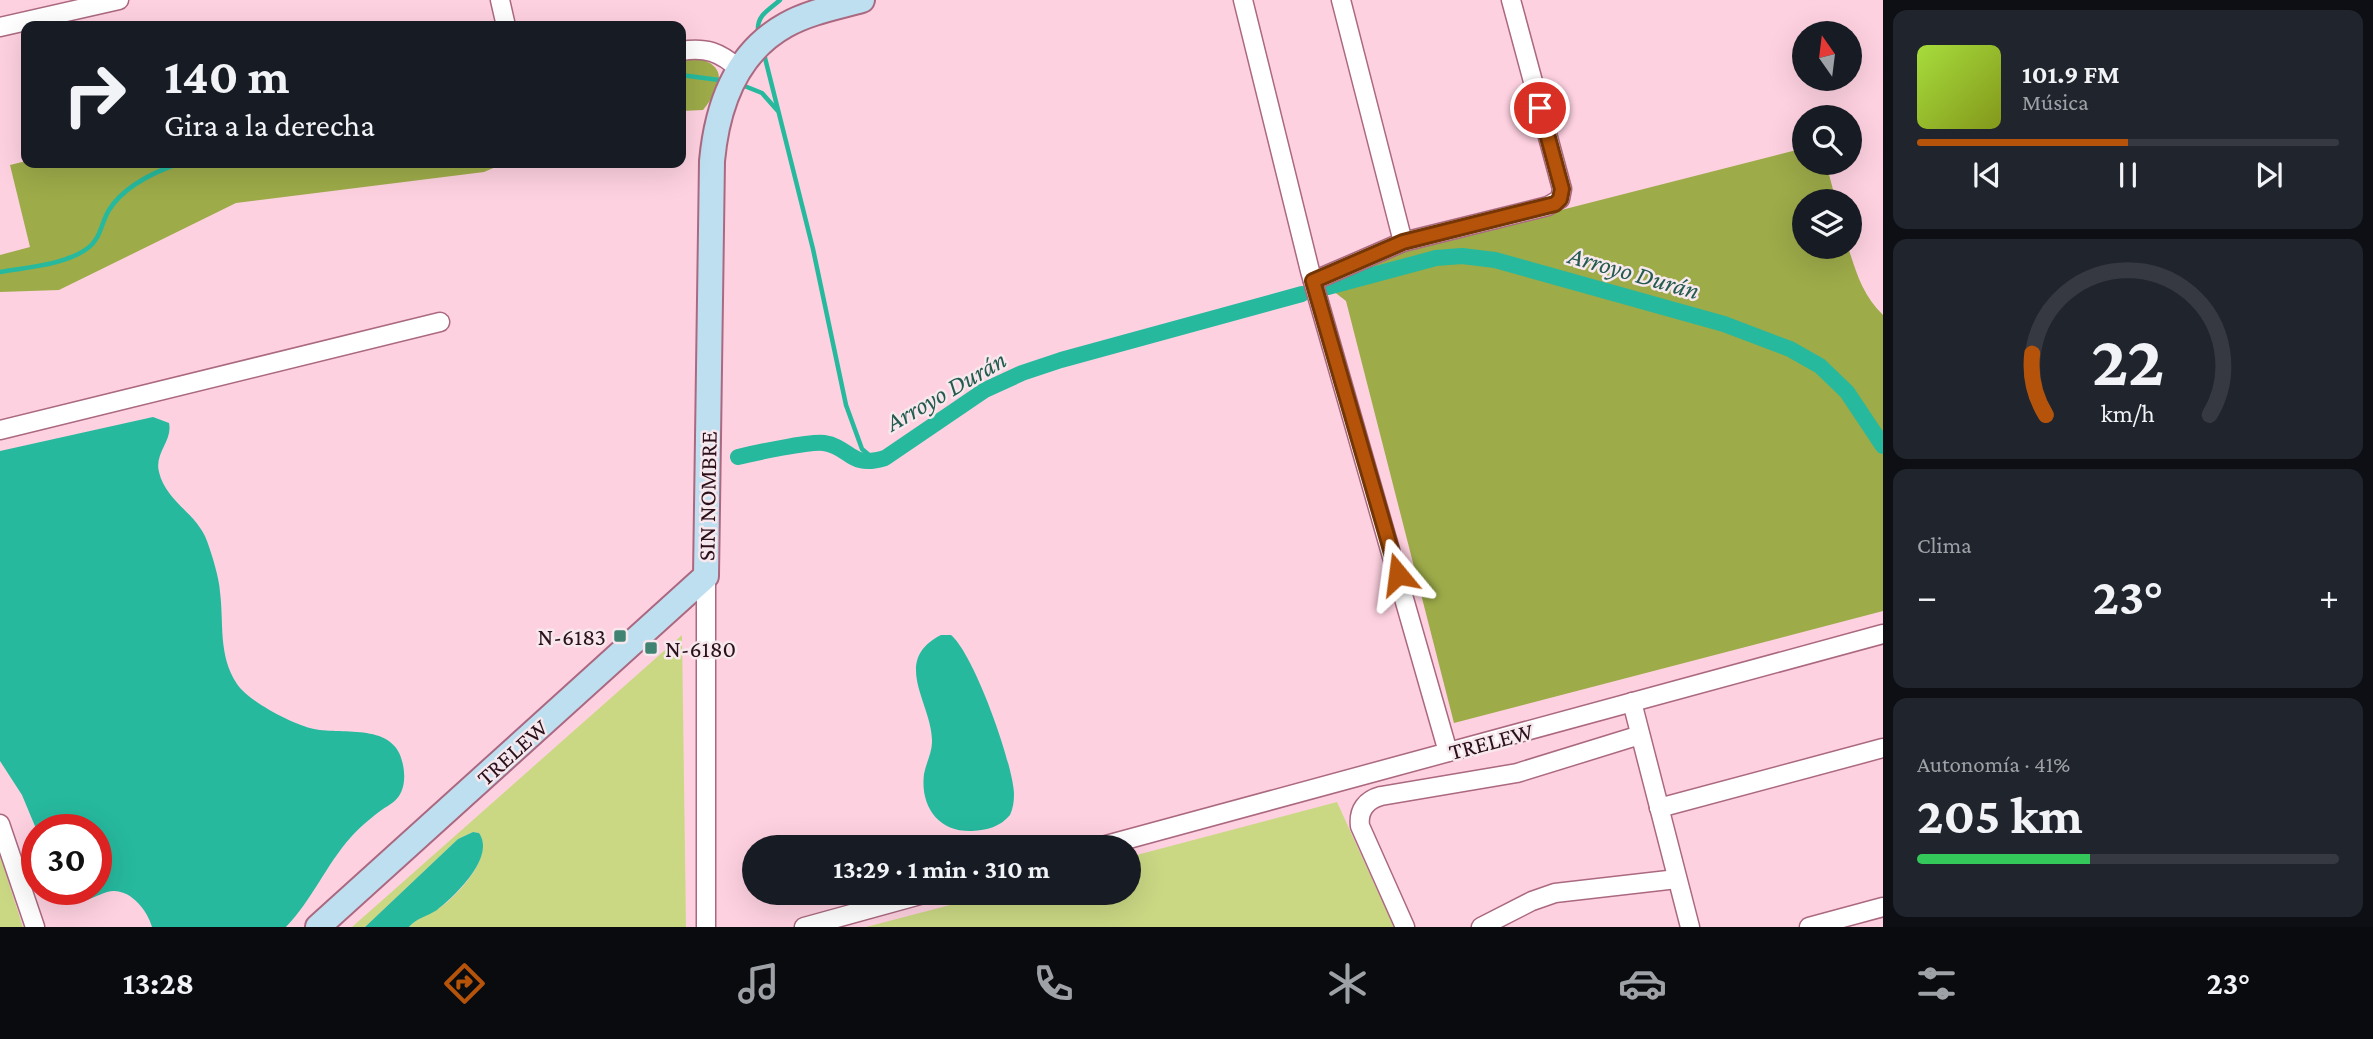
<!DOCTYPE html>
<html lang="es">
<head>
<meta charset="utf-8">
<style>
  body { margin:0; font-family:"Crimson Pro",serif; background:#20242c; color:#f1f3f6; height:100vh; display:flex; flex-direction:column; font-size:26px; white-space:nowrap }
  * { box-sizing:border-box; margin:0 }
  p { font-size:23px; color:#9ea1a6 }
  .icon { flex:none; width:38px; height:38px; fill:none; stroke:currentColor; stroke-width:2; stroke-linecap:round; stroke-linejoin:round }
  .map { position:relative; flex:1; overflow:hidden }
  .details { display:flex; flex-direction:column; gap:10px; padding:10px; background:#0d0f14; width:490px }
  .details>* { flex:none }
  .guide { position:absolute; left:21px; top:21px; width:665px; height:147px; border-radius:14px; box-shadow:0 7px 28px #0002; background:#171b24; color:#f1f3f6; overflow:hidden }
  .needle { width:46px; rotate:346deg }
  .controls { position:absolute; left:1792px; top:21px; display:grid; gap:14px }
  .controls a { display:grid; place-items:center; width:70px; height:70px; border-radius:50%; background:#171b24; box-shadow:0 7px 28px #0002; font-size:35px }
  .speed { position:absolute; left:21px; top:814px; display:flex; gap:14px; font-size:35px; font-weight:700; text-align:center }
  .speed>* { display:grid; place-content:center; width:91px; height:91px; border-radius:50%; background:#171b24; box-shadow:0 7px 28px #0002; line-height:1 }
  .speed .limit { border:10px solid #d22; background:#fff; color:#111 }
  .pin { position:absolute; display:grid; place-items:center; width:60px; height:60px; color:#fff; margin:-30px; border:4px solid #fff; border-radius:50%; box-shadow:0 2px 7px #0007 }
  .me { position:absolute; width:77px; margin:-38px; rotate:344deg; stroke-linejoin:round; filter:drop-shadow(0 0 5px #0008) }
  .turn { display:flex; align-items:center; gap:24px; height:147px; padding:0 28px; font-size:32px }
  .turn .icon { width:91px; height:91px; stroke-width:2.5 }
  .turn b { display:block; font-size:49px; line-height:60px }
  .big { font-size:52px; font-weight:700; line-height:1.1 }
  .details .widget { flex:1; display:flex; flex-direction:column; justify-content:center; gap:10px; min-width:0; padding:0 24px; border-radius:14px; background:#20242c }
  .details .dial { align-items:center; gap:0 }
  .dial svg { height:182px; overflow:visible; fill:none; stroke:#363941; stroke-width:7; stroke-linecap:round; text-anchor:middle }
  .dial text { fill:#f1f3f6; stroke:none }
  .song { display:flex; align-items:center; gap:21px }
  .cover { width:84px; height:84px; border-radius:10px; background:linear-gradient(135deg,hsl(80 70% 55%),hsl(70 70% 35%)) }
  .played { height:7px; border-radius:4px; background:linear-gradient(90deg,#b45309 50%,#363941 50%) }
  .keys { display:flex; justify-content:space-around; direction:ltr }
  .heat { display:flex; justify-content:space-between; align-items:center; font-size:38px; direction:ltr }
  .charge { height:10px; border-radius:5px; background:linear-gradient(90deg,#34c759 41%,#363941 0) }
  .trip { position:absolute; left:742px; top:835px; width:399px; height:70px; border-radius:35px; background:#171b24; box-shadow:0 7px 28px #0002; font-weight:700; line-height:70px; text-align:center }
  .tab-bar { display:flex; height:112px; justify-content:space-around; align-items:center; background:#090b0e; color:#9ea1a6 }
  .tab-bar .icon { width:49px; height:49px }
  .tab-bar .current { color:#b45309 }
  .tab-bar b { font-size:32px; color:#f1f3f6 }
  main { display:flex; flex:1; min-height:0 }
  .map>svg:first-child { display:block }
  .green { fill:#cad884 }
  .forest { fill:#9dab49 }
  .water { fill:#26b99e }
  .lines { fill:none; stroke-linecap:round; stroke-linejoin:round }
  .stream { stroke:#26b99e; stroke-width:4.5 }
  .canal { stroke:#26b99e; stroke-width:16 }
  .minor-casing { stroke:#ab6981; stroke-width:21 }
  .secondary-casing { stroke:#ab6981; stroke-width:28 }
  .minor { stroke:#fff; stroke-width:18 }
  .secondary { stroke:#bedfef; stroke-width:24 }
  .route-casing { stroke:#753606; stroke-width:18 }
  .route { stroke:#b45309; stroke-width:12 }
  .poi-dot { fill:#418373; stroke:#f7e8ed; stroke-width:2.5 }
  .labels { text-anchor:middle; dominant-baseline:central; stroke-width:5; stroke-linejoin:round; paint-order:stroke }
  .street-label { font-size:24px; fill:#2a101b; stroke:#f7e8ed }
  .poi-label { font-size:24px; fill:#2a101b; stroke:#f7e8ed; text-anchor:end }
  .water-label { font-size:26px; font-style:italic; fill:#245b4f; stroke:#f7e8ed }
</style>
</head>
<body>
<main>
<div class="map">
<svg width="1883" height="927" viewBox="0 0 1883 927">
  <rect width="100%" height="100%" fill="#fed1e0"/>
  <!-- green -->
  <g class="green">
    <path d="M 682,635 L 686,927 L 409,927 C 418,916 435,912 446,903 C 462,890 494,854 479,833 L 473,832 L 458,839 L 365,927 L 352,927 Z"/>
    <polygon points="1337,802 1394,927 866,927 996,893 1129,892 1129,857"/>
    <polygon points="0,856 23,927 0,927"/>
  </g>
  <!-- forest -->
  <g class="forest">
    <path d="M 695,58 C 731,65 720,89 703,110 L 681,111 L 681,60 Z"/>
    <path d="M 1804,148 L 1804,163 L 1826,163 L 1836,201 L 1804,201 L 1804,247 L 1848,247 C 1856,272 1863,296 1883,315 L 1883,611 L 1454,723 L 1346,301 L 1328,287 L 1405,250 Z"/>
    <polygon points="26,161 26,163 505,163 484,172 236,203 59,290 0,292 0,255 30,247 10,165"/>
  </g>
  <!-- water -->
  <g class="water">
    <path d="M 153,417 L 169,423 C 173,441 154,453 159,472 C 166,502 197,513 207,541 C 212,555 219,577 220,592 C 224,624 218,655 237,684 C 248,701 293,725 314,729 C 344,735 396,722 403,765 C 405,775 405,787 399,796 C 395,802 389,805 383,809 C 372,817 360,827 351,837 C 326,865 312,900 286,927 L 152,927 C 147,909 128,886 107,892 C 86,899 81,909 62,889 L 96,889 L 96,830 L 37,831 L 22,795 L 0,761 L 0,451 Z"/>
    <path d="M 941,635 L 951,635 C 974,654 1013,763 1014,794 C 1014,802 1013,808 1010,815 C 1000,827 987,830 972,831 C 938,832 920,806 924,774 C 926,763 932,753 932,742 C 933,704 890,661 941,635 Z"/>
    <path d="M 473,832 L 479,833 C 496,857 455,896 437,910 C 428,916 416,918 409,927 L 365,927 L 458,839 Z"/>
  </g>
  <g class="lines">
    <!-- stream -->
    <g class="stream">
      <path d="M 758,30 C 757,15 770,9 780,0"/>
      <polyline points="764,54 813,249 846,405 862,449 876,461"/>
      <polyline points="681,75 719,80"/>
      <polyline points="742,85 762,93 777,110"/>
      <path d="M 0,272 C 28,267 65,265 88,248 C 101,238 101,223 109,210 C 124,186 154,172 180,163"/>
    </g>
    <!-- canal -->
    <g class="canal">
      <polyline points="1328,287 1436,258 1462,256 1495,260 1724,324 1790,349 1820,366 1847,392 1883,446"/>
      <path d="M 738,457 C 755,453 810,441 824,443 C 851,447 849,469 885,458 L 985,390 L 1022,373 L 1061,360 L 1302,294"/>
    </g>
    <defs>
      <g id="minor">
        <polyline points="500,0 506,26"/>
        <polyline points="1243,0 1310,271 1448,752"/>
        <polyline points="1341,0 1403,242"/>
        <polyline points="0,27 119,0"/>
        <path d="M 681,51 C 706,47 720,52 739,69"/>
        <polyline points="1313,281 1403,242 1548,206 1560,199 1562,189 1511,0"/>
        <polyline points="0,430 440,322"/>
        <polyline points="1632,702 1690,927"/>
        <polyline points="1659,808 1883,748"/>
        <polyline points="0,824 35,927"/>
        <polyline points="1099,847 1883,634"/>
        <polyline points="706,927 706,576"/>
        <polyline points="804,927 931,892"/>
        <path d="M 1405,927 L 1360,826 C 1358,810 1366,800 1381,796 L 1517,773 L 1640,735"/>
        <polyline points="1481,927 1532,901 1555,893 1677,879"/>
        <polyline points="1809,927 1883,907"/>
      </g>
      <path id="secondary" d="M 318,927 L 706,576 L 712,161 C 717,107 735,53 786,25 C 809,12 837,7 862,0"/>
    </defs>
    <!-- minor casing -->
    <use href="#minor" class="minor-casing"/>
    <!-- secondary casing -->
    <use href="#secondary" class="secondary-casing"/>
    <!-- minor -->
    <use href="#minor" class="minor"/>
    <!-- secondary -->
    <use href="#secondary" class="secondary"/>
  </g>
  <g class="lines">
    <defs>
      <polyline id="route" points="1398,574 1313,281 1403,242 1555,204 1560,199 1562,189 1540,108"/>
    </defs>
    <!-- route casing -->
    <use href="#route" class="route-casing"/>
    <!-- route -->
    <use href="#route" class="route"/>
  </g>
  <!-- markers -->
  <g class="poi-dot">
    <rect x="613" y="629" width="14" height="14" rx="3.5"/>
    <rect x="644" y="641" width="14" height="14" rx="3.5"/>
  </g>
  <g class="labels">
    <!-- street labels -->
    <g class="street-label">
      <text transform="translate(707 496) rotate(-89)">SIN NOMBRE</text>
      <text transform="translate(1491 741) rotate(-15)">TRELEW</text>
      <text transform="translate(512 752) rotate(-42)">TRELEW</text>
    </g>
    <!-- poi labels -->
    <g class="poi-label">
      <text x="606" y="636">N-6183</text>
      <text x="665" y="648" text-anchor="start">N-6180</text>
    </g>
    <!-- water labels -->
    <g class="water-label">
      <text transform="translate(1634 273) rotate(16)">Arroyo Durán</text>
      <text transform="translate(946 391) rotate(-30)">Arroyo Durán</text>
    </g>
  </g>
</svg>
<div class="controls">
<a><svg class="needle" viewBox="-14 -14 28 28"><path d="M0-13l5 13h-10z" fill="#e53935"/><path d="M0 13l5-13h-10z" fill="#9ea1a6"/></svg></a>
<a><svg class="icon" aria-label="search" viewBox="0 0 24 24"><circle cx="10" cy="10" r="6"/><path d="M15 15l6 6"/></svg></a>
<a><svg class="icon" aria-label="layers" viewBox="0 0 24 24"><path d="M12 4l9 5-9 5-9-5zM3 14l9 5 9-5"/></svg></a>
</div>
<div class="speed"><div class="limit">30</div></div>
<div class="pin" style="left:1540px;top:108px;background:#d93025"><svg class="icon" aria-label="arrive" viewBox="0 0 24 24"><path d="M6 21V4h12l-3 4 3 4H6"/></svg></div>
<svg class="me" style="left:1398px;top:574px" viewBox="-20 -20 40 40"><path d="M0-17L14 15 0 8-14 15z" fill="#b45309" stroke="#fff" stroke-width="4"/></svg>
<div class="trip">13:29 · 1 min · 310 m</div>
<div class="guide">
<div class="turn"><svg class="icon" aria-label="right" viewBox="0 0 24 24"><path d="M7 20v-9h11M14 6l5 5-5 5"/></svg><div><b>140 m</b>Gira a la derecha</div></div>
</div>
</div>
<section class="details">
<div class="widget">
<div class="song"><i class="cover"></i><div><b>101.9 FM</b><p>Música</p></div></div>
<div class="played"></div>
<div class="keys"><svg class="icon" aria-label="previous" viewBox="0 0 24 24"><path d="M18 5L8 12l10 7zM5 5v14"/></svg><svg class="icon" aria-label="pause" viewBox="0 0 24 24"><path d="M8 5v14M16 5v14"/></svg><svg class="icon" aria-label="next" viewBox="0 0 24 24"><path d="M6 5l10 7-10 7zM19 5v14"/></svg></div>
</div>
<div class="widget dial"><svg viewBox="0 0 100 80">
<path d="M14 69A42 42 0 1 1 86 69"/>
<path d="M14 69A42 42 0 0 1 8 42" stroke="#b45309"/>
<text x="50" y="56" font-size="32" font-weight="700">22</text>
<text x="50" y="72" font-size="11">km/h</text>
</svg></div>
<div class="widget"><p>Clima</p>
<div class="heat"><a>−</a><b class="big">23°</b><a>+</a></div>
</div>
<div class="widget"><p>Autonomía · 41%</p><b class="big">205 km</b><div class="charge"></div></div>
</section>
</main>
<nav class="tab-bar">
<b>13:28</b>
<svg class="icon current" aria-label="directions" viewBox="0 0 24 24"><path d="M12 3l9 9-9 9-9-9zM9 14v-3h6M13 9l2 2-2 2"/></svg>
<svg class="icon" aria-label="music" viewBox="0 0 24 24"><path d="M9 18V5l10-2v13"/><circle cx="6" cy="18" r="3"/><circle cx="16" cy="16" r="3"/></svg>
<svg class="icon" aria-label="phone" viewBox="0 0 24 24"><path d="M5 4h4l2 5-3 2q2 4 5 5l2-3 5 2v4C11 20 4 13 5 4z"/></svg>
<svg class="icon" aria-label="climate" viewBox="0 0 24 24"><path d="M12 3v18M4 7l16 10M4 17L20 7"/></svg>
<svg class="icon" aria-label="car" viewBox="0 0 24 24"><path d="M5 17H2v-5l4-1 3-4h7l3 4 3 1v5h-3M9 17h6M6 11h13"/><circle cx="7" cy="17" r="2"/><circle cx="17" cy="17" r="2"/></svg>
<svg class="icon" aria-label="filters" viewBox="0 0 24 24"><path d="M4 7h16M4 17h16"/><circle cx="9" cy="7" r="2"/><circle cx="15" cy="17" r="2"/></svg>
<b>23°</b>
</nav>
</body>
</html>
